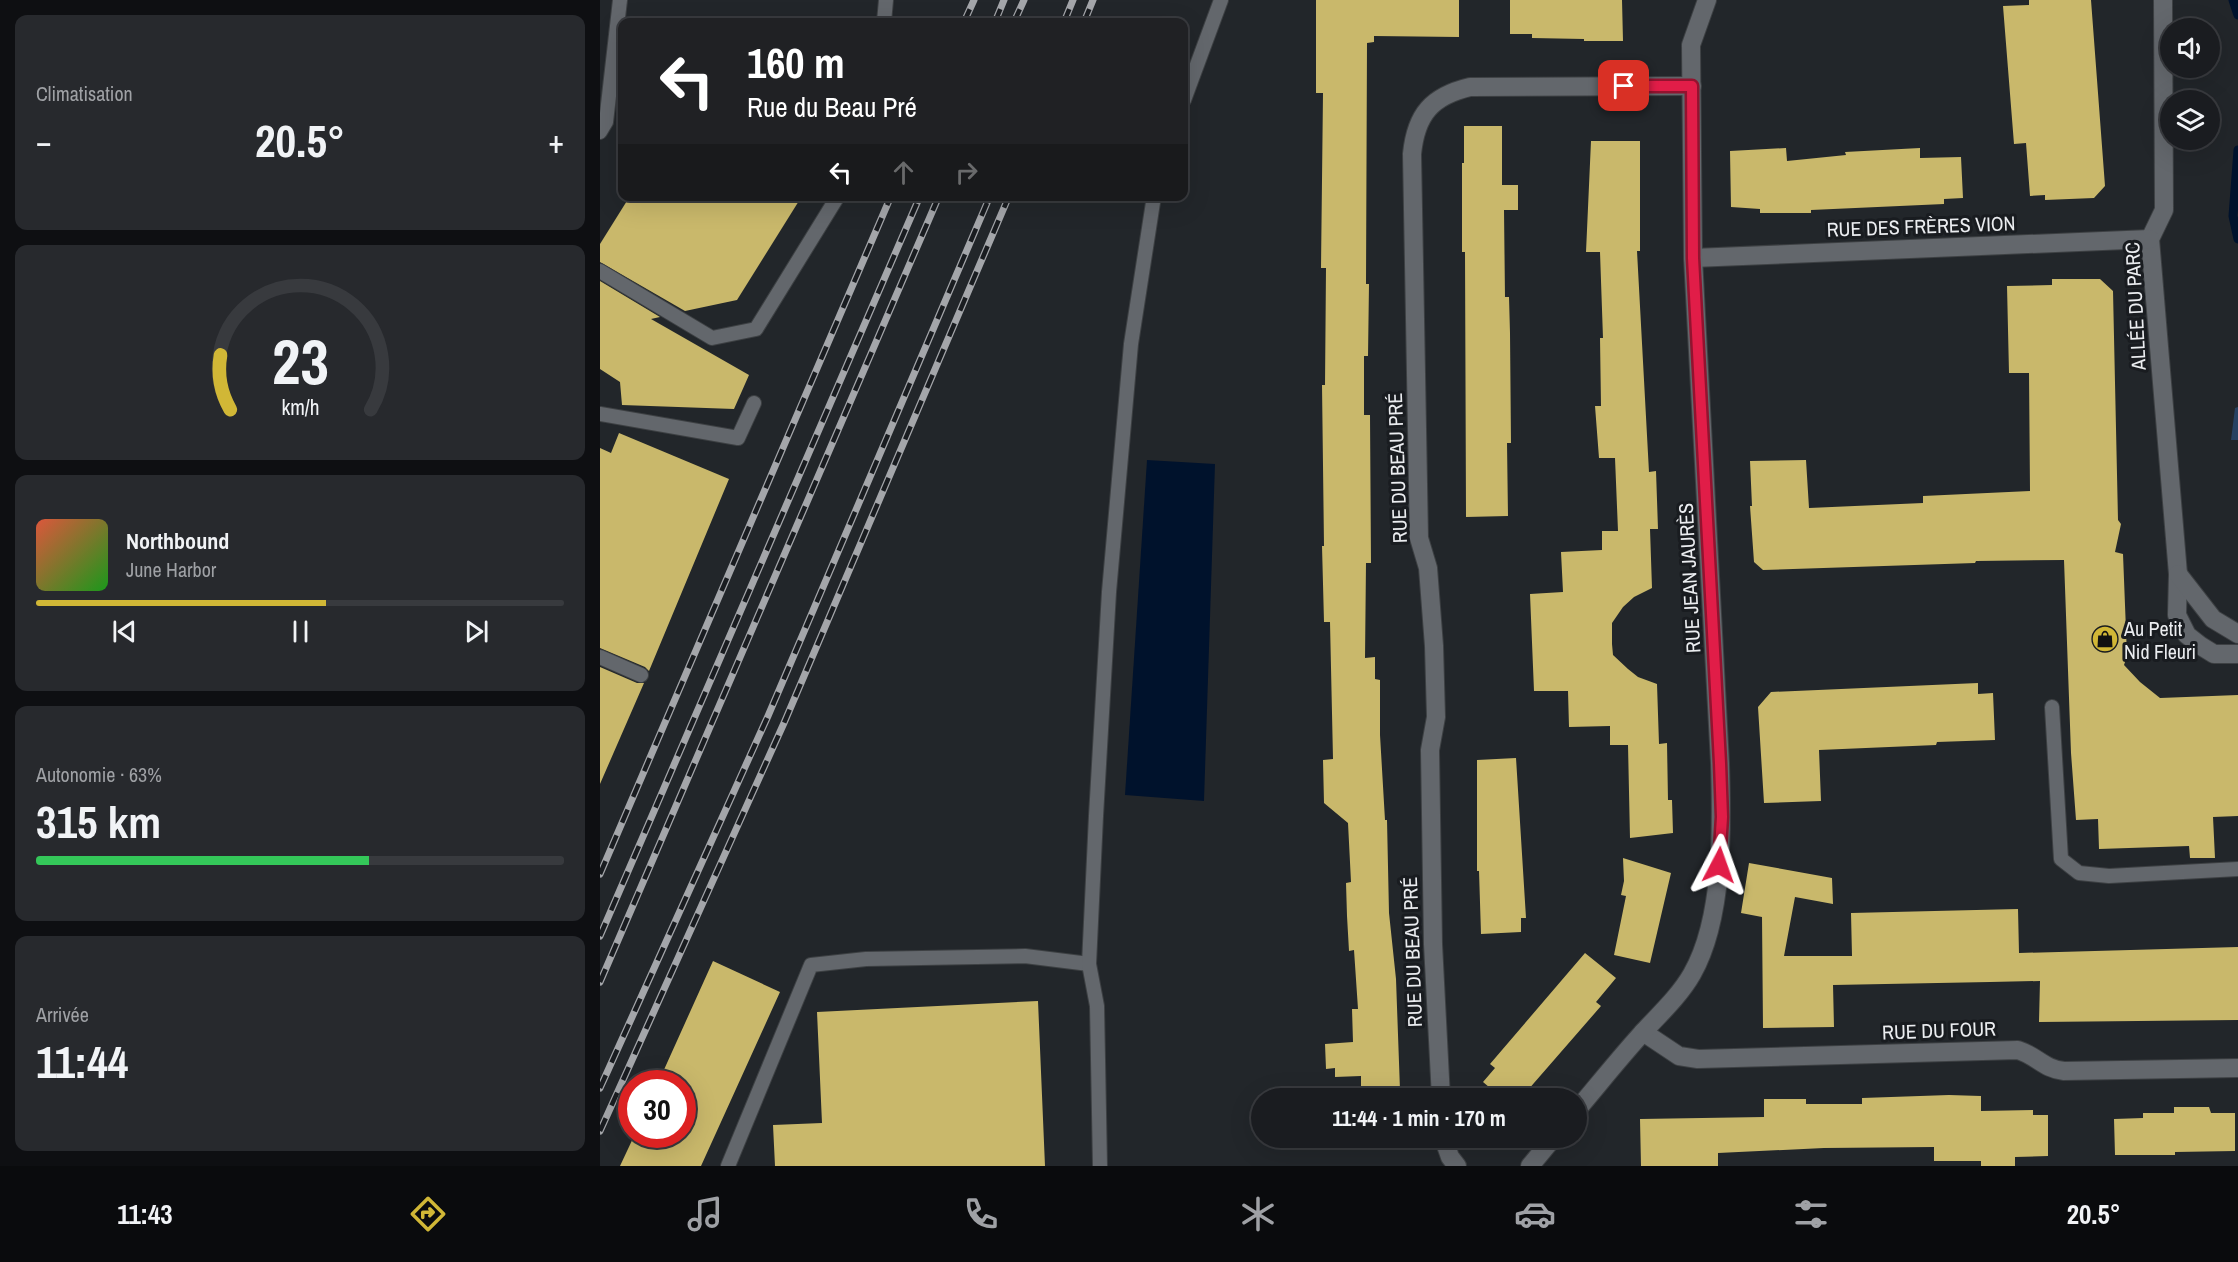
<!DOCTYPE html>
<html lang="fr">
<head>
<meta charset="utf-8">
<style>
  body { margin:0; font-family:"Archivo Narrow",sans-serif; background:#27292d; color:#f1f3f6; height:100vh; display:flex; flex-direction:column; font-size:22px; white-space:nowrap }
  * { box-sizing:border-box; margin:0 }
  p { font-size:20px; color:#9fa1a5 }
  .icon { flex:none; width:33px; height:33px; fill:none; stroke:currentColor; stroke-width:2; stroke-linecap:round; stroke-linejoin:round }
  .map { position:relative; flex:1; overflow:hidden }
  .sheet { display:flex; flex-direction:column; gap:15px; padding:15px; background:#0e0f12; width:600px }
  .sheet>* { flex:none }
  .top-card { position:absolute; left:18px; top:18px; width:570px; height:183px; border-radius:12px; box-shadow:0 6px 24px #0002,0 0 0 2px #383a3e; background:#202124; color:#fff; overflow:hidden }
  .buttons { position:absolute; left:1560px; top:18px; display:grid; gap:12px }
  .buttons a { display:grid; place-items:center; width:60px; height:60px; border-radius:50%; background:#1a1c20; box-shadow:0 6px 24px #0002,0 0 0 2px #383a3e; font-size:30px }
  .speed { position:absolute; left:18px; top:1070px; display:flex; gap:12px; font-size:30px; font-weight:700; text-align:center }
  .speed>* { display:grid; place-content:center; width:78px; height:78px; border-radius:50%; background:#1a1c20; box-shadow:0 6px 24px #0002,0 0 0 2px #383a3e; line-height:1 }
  .speed .limit { border:9px solid #d22; background:#fff; color:#111 }
  .pin { position:absolute; display:grid; place-items:center; width:51px; height:51px; color:#fff; margin:-26px; border-radius:12px; box-shadow:0 3px 9px #0006 }
  .me { position:absolute; width:66px; margin:-33px; rotate:4deg; stroke-linejoin:round; filter:drop-shadow(0 0 4px #0008) }
  .turn { display:flex; align-items:center; gap:21px; height:126px; padding:0 30px; font-size:27px }
  .turn .icon { width:78px; height:78px; stroke-width:2.5 }
  .turn b { display:block; font-size:42px; line-height:51px }
  .lanes { display:flex; align-items:center; height:57px; padding:0 30px; background:#0003; justify-content:center; gap:30px; direction:ltr }
  .lanes .off { opacity:.35 }
  .big { font-size:45px; font-weight:700; line-height:1.1 }
  .sheet .card { flex:1; display:flex; flex-direction:column; justify-content:center; gap:9px; min-width:0; padding:0 21px; border-radius:12px; background:#27292d }
  .sheet .dial { align-items:center; gap:0 }
  .dial svg { height:156px; overflow:visible; fill:none; stroke:#383a3e; stroke-width:7; stroke-linecap:round; text-anchor:middle }
  .dial text { fill:#f1f3f6; stroke:none }
  .song { display:flex; align-items:center; gap:18px }
  .cover { width:72px; height:72px; border-radius:9px; background:linear-gradient(135deg,hsl(10 70% 55%),hsl(120 70% 35%)) }
  .played { height:6px; border-radius:3px; background:linear-gradient(90deg,#d1b736 55%,#383a3e 55%) }
  .keys { display:flex; justify-content:space-around; direction:ltr }
  .heat { display:flex; justify-content:space-between; align-items:center; font-size:33px; direction:ltr }
  .charge { height:9px; border-radius:4px; background:linear-gradient(90deg,#34c759 63%,#383a3e 0) }
  .trip { position:absolute; left:651px; top:1088px; width:336px; height:60px; border-radius:30px; background:#1a1c20; box-shadow:0 6px 24px #0002,0 0 0 2px #383a3e; font-weight:700; line-height:60px; text-align:center }
  .tabs { display:flex; height:96px; justify-content:space-around; align-items:center; background:#0a0b0d; color:#9fa1a5 }
  .tabs .icon { width:42px; height:42px }
  .tabs .on { color:#d1b736 }
  .tabs b { font-size:27px; color:#f1f3f6 }
  main { display:flex; flex:1; min-height:0 }
  .map>svg:first-child { display:block }
  .green { fill:#284262 }
  .water { fill:#00122c }
  .lines { fill:none; stroke-linecap:round; stroke-linejoin:round }
  .stream { stroke:#00122c; stroke-width:9 }
  .building { fill:#c9b86b }
  .lane-casing { stroke:#3d4043; stroke-width:16 }
  .street-casing { stroke:#3d4043; stroke-width:20 }
  .lane { stroke:#63676c; stroke-width:14 }
  .street { stroke:#63676c; stroke-width:18 }
  .rail-casing { stroke:#a4a6aa; stroke-width:7 }
  .rail { stroke:#191c20; stroke-width:4.5; stroke-dasharray:14; stroke-linecap:butt }
  .route-casing { stroke:#92132f; stroke-width:15 }
  .route { stroke:#e11d48; stroke-width:10 }
  .labels { text-anchor:middle; dominant-baseline:central; stroke-width:6; stroke-linejoin:round; paint-order:stroke }
  .street-label { font-size:20px; fill:#ebedf0; stroke:#191c20 }
  .poi-label { font-size:20px; fill:#ebedf0; stroke:#191c20; text-anchor:start }
</style>
</head>
<body>
<main>
<section class="sheet">
<div class="card"><p>Climatisation</p>
<div class="heat"><a>−</a><b class="big">20.5°</b><a>+</a></div>
</div>
<div class="card dial"><svg viewBox="0 0 100 80">
<path d="M14 69A42 42 0 1 1 86 69"/>
<path d="M14 69A42 42 0 0 1 9 41" stroke="#d1b736"/>
<text x="50" y="56" font-size="32" font-weight="700">23</text>
<text x="50" y="72" font-size="11">km/h</text>
</svg></div>
<div class="card">
<div class="song"><i class="cover"></i><div><b>Northbound</b><p>June Harbor</p></div></div>
<div class="played"></div>
<div class="keys"><svg class="icon" aria-label="previous" viewBox="0 0 24 24"><path d="M18 5L8 12l10 7zM5 5v14"/></svg><svg class="icon" aria-label="pause" viewBox="0 0 24 24"><path d="M8 5v14M16 5v14"/></svg><svg class="icon" aria-label="next" viewBox="0 0 24 24"><path d="M6 5l10 7-10 7zM19 5v14"/></svg></div>
</div>
<div class="card"><p>Autonomie · 63%</p><b class="big">315 km</b><div class="charge"></div></div>
<div class="card"><p>Arrivée</p><b class="big">11:44</b></div>
</section>
<div class="map">
<svg width="1638" height="1166" viewBox="0 0 1638 1166">
  <rect width="100%" height="100%" fill="#22262a"/>
  <!-- green -->
  <polygon class="green" points="1638,407 1638,440 1631,440 1635,408"/>
  <!-- water -->
  <polygon class="water" points="547,460 615,464 604,801 525,795"/>
  <g class="lines">
    <!-- stream -->
    <g class="stream">
      <polyline points="1633,0 1638,15"/>
      <polyline points="1638,150 1633,216 1638,239"/>
    </g>
  </g>
  <!-- building -->
  <g class="building">
    <polygon points="716,0 859,0 859,37 774,36 774,42 767,43 766,284 769,284 768,356 764,356 764,415 770,415 771,563 766,563 765,658 775,657 775,679 780,680 780,735 785,820 787,820 789,913 796,979 800,1090 761,1091 761,1076 735,1077 735,1068 726,1069 725,1044 753,1042 752,1009 758,1009 754,950 749,951 747,916 746,883 751,882 748,823 724,803 723,760 733,759 730,622 724,622 722,546 724,546 722,385 725,385 726,268 721,268 723,93 716,93"/>
    <polygon points="910,0 1022,0 1023,41 984,41 984,39 932,38 932,34 910,34"/>
    <polygon points="1429,0 1491,0 1505,186 1494,198 1445,200 1445,195 1430,196 1426,143 1414,144 1403,6 1429,5"/>
    <polygon points="864,126 902,126 902,185 918,185 918,210 904,210 905,297 909,297 910,333 911,443 907,443 908,516 866,517 865,252 862,252 862,163 864,163"/>
    <polygon points="991,141 1040,141 1040,251 1037,251 1049,472 1056,471 1058,529 1050,529 1052,588 1034,597 1023,607 1012,623 1012,644 1013,655 1028,669 1038,677 1057,684 1059,744 1067,743 1068,800 1072,800 1073,833 1030,838 1028,745 1010,745 1010,726 969,727 968,691 934,691 930,594 963,592 961,552 1002,550 1002,531 1018,531 1015,458 999,458 995,406 1001,406 1000,338 1003,338 1000,252 986,252"/>
    <polygon points="1186,148 1187,161 1246,155 1245,152 1320,148 1320,158 1361,157 1363,198 1344,199 1344,204 1211,210 1211,213 1160,213 1160,209 1131,207 1130,151"/>
    <polygon points="30,196 202,196 137,300 85,311 0,262 0,244"/>
    <polygon points="1452,279 1500,279 1513,291 1518,520 1521,524 1515,552 1523,554 1527,656 1524,665 1540,682 1560,698 1638,695 1638,816 1613,817 1615,858 1590,858 1589,846 1499,849 1498,819 1476,820 1471,753 1464,560 1376,561 1375,563 1163,570 1154,562 1150,506 1152,506 1150,461 1206,460 1209,508 1323,503 1323,496 1430,491 1429,373 1409,373 1407,286 1452,285"/>
    <polygon points="0,281 60,317 51,319 149,375 134,409 22,405 20,382 0,369"/>
    <polygon points="19,433 129,479 49,671 45,667 0,648 0,448 11,453"/>
    <polygon points="0,667 37,683 44,683 0,784"/>
    <polygon points="1378,683 1378,694 1393,693 1395,740 1337,742 1336,745 1219,750 1221,801 1164,803 1158,707 1171,692"/>
    <polygon points="916,758 926,918 921,918 921,932 881,934 879,871 877,871 877,760"/>
    <polygon points="1023,858 1071,873 1050,963 1014,955 1026,896 1021,895 1024,881"/>
    <polygon points="1149,863 1232,878 1233,904 1195,897 1184,956 1252,956 1251,913 1418,909 1419,953 1638,947 1638,1020 1439,1022 1440,981 1390,982 1233,985 1234,1027 1163,1028 1162,917 1141,913"/>
    <polygon points="985,953 1016,978 996,1002 1001,1006 921,1098 902,1098 883,1082 895,1068 890,1064"/>
    <polygon points="113,961 180,992 101,1166 20,1166 35,1134 82,1134 82,1083 58,1083"/>
    <polygon points="438,1001 445,1166 175,1166 173,1125 222,1123 217,1012"/>
    <polygon points="1349,1095 1381,1096 1381,1111 1433,1110 1433,1115 1448,1115 1448,1156 1415,1157 1415,1166 1381,1166 1381,1161 1334,1161 1334,1147 1224,1148 1118,1153 1118,1166 1041,1166 1040,1119 1164,1117 1164,1099 1206,1099 1206,1104 1262,1104 1262,1098"/>
    <polygon points="1574,1107 1609,1107 1611,1113 1635,1113 1635,1151 1575,1152 1575,1155 1515,1155 1514,1119 1543,1118 1543,1113 1574,1113"/>
  </g>
  <g class="lines">
    <defs>
      <g id="lane">
        <polyline points="284,22 286,0"/>
        <polyline points="584,100 621,0"/>
        <polyline points="0,132 6,122 20,0"/>
        <polyline points="0,271 112,338 156,329 238,196"/>
        <polyline points="0,414 138,438 154,403"/>
        <polyline points="0,657 41,675"/>
        <polyline points="1452,707 1461,859 1479,873 1509,876 1638,869"/>
        <polyline points="128,1166 211,965 266,959 425,956 489,964"/>
        <polyline points="500,1166 497,1006 489,964 496,816 509,592 531,344 554,196"/>
      </g>
      <g id="street">
        <polyline points="1563,1 1564,210 1550,239 1578,574 1577,615 1587,635 1601,646 1614,654 1638,654"/>
        <polyline points="1093,258 1550,239"/>
        <polyline points="1578,574 1613,619 1638,634"/>
        <path d="M 1043,1032 L 1079,1056 L 1098,1059 L 1418,1050 C 1437,1056 1444,1069 1464,1071 L 1638,1068"/>
        <path d="M 841,1098 L 833,944 L 830,750 L 836,717 L 834,646 L 828,568 L 819,538 L 812,154 C 816,114 832,96 870,87 L 1092,86"/>
        <path d="M 976,1111 C 999,1084 1021,1056 1045,1030 C 1061,1013 1080,995 1092,974 C 1124,918 1122,826 1120,763 L 1093,258 L 1091,45 L 1107,0"/>
        <polyline points="843,1137 850,1157 857,1166"/>
        <polyline points="930,1166 954,1137"/>
      </g>
    </defs>
    <!-- lane casing -->
    <use href="#lane" class="lane-casing"/>
    <!-- street casing -->
    <use href="#street" class="street-casing"/>
    <!-- lane -->
    <use href="#lane" class="lane"/>
    <!-- street -->
    <use href="#street" class="street"/>
    <defs>
      <g id="rail">
        <polyline points="364,22 374,0"/>
        <polyline points="395,22 404,0"/>
        <polyline points="414,22 424,0"/>
        <polyline points="464,22 473,0"/>
        <polyline points="484,22 493,0"/>
        <polyline points="0,874 291,196"/>
        <polyline points="0,936 320,196"/>
        <polyline points="0,982 339,196"/>
        <polyline points="0,1088 168,716 390,196"/>
        <polyline points="0,1131 184,723 409,196"/>
      </g>
    </defs>
    <!-- rail casing -->
    <use href="#rail" class="rail-casing"/>
    <!-- rail -->
    <use href="#rail" class="rail"/>
  </g>
  <g class="lines">
    <defs>
      <polyline id="route" points="1024,86 1092,86 1093,258 1120,763 1122,817 1119,865"/>
    </defs>
    <!-- route casing -->
    <use href="#route" class="route-casing"/>
    <!-- route -->
    <use href="#route" class="route"/>
  </g>
  <!-- icons -->
  <defs>
    <symbol id="shop-disc" viewBox="-11 -11 22 22"><circle r="9.5" fill="#d1b736" stroke="#191c20"/><path d="M-5-2.5h2.3a2.7 3.5 0 0 1 5.4 0H5L5.5 6h-11ZM-1.5-2.5h3a1.5 2.3 0 0 0-3 0Z" fill="#111"/></symbol>
  </defs>
  <g fill-rule="evenodd">
    <use href="#shop-disc" x="1490" y="624" width="30" height="30"/>
  </g>
  <g class="labels">
    <!-- street labels -->
    <g class="street-label">
      <text transform="translate(1321 226) rotate(-2)">RUE DES FRÈRES VION</text>
      <text transform="translate(1535 306) rotate(-93)">ALLÉE DU PARC</text>
      <text transform="translate(797 468) rotate(-92)">RUE DU BEAU PRÉ</text>
      <text transform="translate(1089 578) rotate(-93)">RUE JEAN JAURÈS</text>
      <text transform="translate(812 952) rotate(-92)">RUE DU BEAU PRÉ</text>
      <text transform="translate(1339 1030) rotate(-2)">RUE DU FOUR</text>
    </g>
    <!-- poi labels -->
    <g class="poi-label">
      <text x="1524" y="628">Au Petit<tspan x="1524" dy="23">Nid Fleuri</tspan></text>
    </g>
  </g>
</svg>
<div class="buttons">
<a><svg class="icon" aria-label="sound" viewBox="0 0 24 24"><path d="M4 9h4l5-4v14l-5-4H4zM17 9q2 3 0 6"/></svg></a>
<a><svg class="icon" aria-label="layers" viewBox="0 0 24 24"><path d="M12 4l9 5-9 5-9-5zM3 14l9 5 9-5"/></svg></a>
</div>
<div class="speed"><div class="limit">30</div></div>
<div class="pin" style="left:1024px;top:86px;background:#d93025"><svg class="icon" aria-label="arrive" viewBox="0 0 24 24"><path d="M6 21V4h12l-3 4 3 4H6"/></svg></div>
<svg class="me" style="left:1119px;top:865px" viewBox="-20 -20 40 40"><path d="M0-17L14 15 0 8-14 15z" fill="#e11d48" stroke="#fff" stroke-width="4"/></svg>
<div class="trip">11:44 · 1 min · 170 m</div>
<div class="top-card">
<div class="turn"><svg class="icon" aria-label="left" viewBox="0 0 24 24"><path d="M17 20v-9H6M10 6l-5 5 5 5"/></svg><div><b>160 m</b>Rue du Beau Pré</div></div>
<div class="lanes"><svg class="icon" aria-label="left" viewBox="0 0 24 24"><path d="M17 20v-9H6M10 6l-5 5 5 5"/></svg><svg class="icon off" aria-label="ahead" viewBox="0 0 24 24"><path d="M12 20V5M6 11l6-6 6 6"/></svg><svg class="icon off" aria-label="right" viewBox="0 0 24 24"><path d="M7 20v-9h11M14 6l5 5-5 5"/></svg></div>
</div>
</div>
</main>
<nav class="tabs">
<b>11:43</b>
<svg class="icon on" aria-label="directions" viewBox="0 0 24 24"><path d="M12 3l9 9-9 9-9-9zM9 14v-3h6M13 9l2 2-2 2"/></svg>
<svg class="icon" aria-label="music" viewBox="0 0 24 24"><path d="M9 18V5l10-2v13"/><circle cx="6" cy="18" r="3"/><circle cx="16" cy="16" r="3"/></svg>
<svg class="icon" aria-label="phone" viewBox="0 0 24 24"><path d="M5 4h4l2 5-3 2q2 4 5 5l2-3 5 2v4C11 20 4 13 5 4z"/></svg>
<svg class="icon" aria-label="climate" viewBox="0 0 24 24"><path d="M12 3v18M4 7l16 10M4 17L20 7"/></svg>
<svg class="icon" aria-label="car" viewBox="0 0 24 24"><path d="M5 17H2v-5l4-1 3-4h7l3 4 3 1v5h-3M9 17h6M6 11h13"/><circle cx="7" cy="17" r="2"/><circle cx="17" cy="17" r="2"/></svg>
<svg class="icon" aria-label="filters" viewBox="0 0 24 24"><path d="M4 7h16M4 17h16"/><circle cx="9" cy="7" r="2"/><circle cx="15" cy="17" r="2"/></svg>
<b>20.5°</b>
</nav>
</body>
</html>
